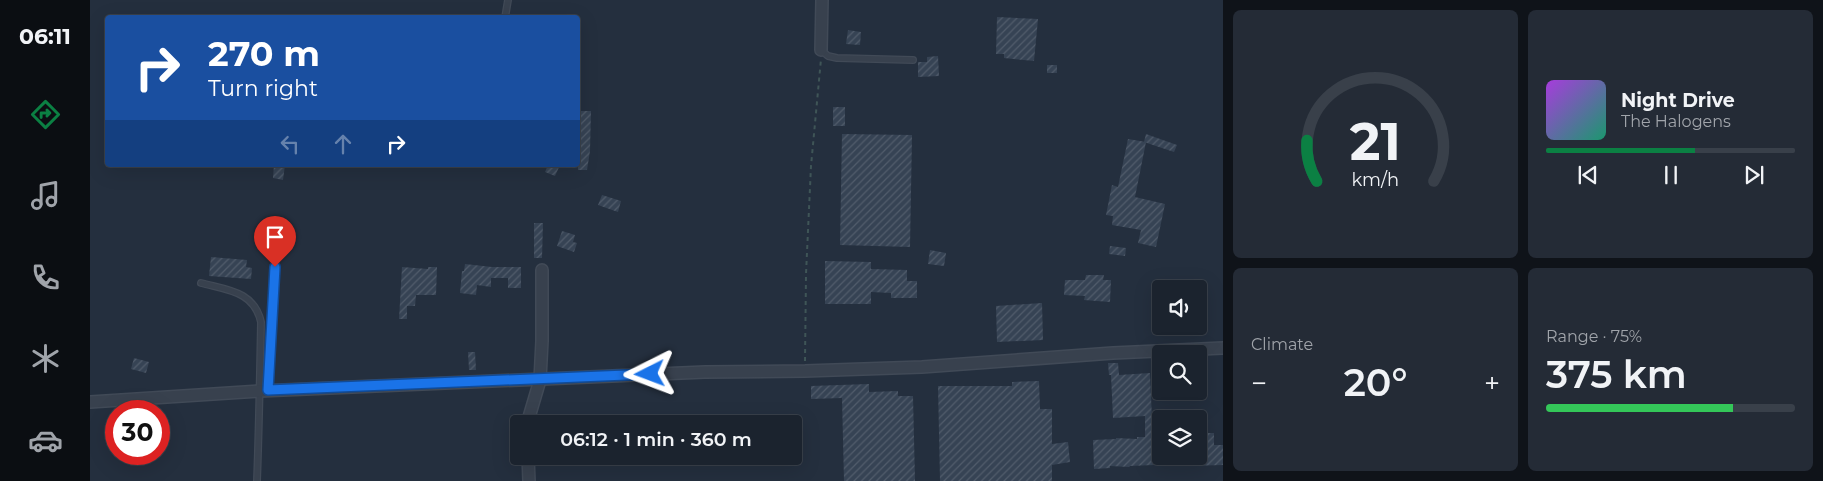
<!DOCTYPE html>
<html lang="en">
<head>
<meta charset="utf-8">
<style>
  body { margin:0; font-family:Montserrat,sans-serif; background:#242b36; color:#f1f3f6; height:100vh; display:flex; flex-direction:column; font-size:19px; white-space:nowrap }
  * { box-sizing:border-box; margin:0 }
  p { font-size:16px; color:#a0a4aa }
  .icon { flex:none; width:28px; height:28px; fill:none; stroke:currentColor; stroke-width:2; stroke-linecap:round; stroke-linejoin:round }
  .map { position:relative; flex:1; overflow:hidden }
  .details { display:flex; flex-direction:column; gap:10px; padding:10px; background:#0f1319; width:600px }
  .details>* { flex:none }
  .guide { position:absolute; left:15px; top:15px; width:475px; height:152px; border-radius:5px; box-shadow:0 5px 20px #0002,0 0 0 1px #39404a; background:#1a4fa0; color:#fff; overflow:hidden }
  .buttons { position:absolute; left:1062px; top:280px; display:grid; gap:10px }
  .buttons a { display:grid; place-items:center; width:55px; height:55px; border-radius:5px; background:#1b232e; box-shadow:0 5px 20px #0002,0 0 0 1px #39404a; font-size:25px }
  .speed { position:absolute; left:15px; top:400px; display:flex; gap:10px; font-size:25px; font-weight:700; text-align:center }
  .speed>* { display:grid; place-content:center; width:65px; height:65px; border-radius:50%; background:#1b232e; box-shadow:0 5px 20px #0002,0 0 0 1px #39404a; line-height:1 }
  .speed .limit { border:8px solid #d22; background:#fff; color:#111 }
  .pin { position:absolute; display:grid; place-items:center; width:42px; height:42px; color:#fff; margin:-51px -21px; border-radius:50% 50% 50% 0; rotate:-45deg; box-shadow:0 0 5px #0007 }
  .pin .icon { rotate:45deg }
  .me { position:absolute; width:55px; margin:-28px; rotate:267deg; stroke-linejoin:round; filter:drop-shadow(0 0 4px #0008) }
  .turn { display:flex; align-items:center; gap:18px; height:105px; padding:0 20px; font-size:22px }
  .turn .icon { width:65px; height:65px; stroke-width:2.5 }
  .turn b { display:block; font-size:35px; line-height:42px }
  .lanes { display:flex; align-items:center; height:48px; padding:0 20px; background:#0003; justify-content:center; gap:25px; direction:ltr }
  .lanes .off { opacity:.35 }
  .big { font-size:38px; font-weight:600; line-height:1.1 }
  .details .widget { flex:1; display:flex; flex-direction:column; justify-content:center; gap:8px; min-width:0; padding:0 18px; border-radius:8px; background:#242b36 }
  .details .dial { align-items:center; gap:0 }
  .dial svg { height:130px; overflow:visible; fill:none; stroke:#39404a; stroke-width:7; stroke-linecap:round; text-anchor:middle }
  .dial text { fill:#f1f3f6; stroke:none }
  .song { display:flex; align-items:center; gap:15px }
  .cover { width:60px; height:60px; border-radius:8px; background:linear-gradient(135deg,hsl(280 70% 55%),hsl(160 70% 35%)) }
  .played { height:5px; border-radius:2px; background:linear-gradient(90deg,#0b8043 60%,#39404a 60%) }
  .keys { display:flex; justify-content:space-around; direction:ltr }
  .heat { display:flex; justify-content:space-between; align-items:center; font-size:28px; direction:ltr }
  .charge { height:8px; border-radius:4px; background:linear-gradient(90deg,#34c759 75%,#39404a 0) }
  .details .tiles { flex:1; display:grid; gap:10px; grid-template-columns:repeat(2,1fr) }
  .trip { position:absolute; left:420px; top:415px; width:292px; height:50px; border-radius:5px; background:#1b232e; box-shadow:0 5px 20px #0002,0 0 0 1px #39404a; font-weight:600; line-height:50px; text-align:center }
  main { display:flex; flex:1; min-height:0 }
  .tabs { display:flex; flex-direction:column; width:90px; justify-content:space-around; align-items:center; background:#0b0e12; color:#a0a4aa }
  .tabs .icon { width:35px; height:35px }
  .tabs .on { color:#0b8043 }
  .tabs b { font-size:22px; color:#f1f3f6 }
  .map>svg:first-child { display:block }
  .building { fill:url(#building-hatch) }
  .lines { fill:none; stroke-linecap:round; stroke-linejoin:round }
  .service-casing { stroke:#414a57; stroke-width:8 }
  .minor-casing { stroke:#414a57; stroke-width:14 }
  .path { stroke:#3f5557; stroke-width:2; stroke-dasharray:4 4; stroke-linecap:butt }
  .service { stroke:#38414e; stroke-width:5.5 }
  .minor { stroke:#38414e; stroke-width:11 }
  .route-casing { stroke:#114b97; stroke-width:12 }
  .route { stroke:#1a73e8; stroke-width:9 }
</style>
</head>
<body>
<main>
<nav class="tabs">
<b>06:11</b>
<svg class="icon on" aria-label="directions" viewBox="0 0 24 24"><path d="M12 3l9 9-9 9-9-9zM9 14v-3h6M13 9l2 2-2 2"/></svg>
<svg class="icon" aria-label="music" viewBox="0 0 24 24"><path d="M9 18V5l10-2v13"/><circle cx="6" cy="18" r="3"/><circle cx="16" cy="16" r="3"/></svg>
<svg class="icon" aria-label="phone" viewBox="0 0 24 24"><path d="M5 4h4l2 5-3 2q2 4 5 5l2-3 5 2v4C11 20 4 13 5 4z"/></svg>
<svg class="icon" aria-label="climate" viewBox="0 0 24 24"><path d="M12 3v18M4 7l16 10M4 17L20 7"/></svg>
<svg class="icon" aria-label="car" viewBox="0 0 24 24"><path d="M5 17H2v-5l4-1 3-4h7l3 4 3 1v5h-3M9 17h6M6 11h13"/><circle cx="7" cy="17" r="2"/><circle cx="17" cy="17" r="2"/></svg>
</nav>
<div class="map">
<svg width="1133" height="481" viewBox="0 0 1133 481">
  <defs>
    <pattern id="building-hatch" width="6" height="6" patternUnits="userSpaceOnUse" patternTransform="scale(1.25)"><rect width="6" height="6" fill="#364354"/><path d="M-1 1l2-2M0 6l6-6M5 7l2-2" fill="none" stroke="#515c6b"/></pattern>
  </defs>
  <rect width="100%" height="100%" fill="#242f3e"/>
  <!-- building -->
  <g class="building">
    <polygon points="907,17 948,19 944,61 914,58 914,54 906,54"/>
    <polygon points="758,30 771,32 770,45 756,44"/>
    <polygon points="848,56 849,76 828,77 828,62 837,62 837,57"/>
    <rect x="957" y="65" width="10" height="8"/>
    <rect x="743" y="107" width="12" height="19"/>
    <polygon points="491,111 501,111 500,151 497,170 488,170 488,158 490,158"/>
    <polygon points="752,134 822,135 820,247 750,245"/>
    <polygon points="1056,134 1087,145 1084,152 1054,142"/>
    <polygon points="1038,139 1056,142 1045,197 1075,204 1066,247 1048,243 1051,230 1022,225 1023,216 1016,215 1022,185 1028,187"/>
    <polygon points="184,165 195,165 193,180 183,178"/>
    <polygon points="458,165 470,165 465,176 455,172"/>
    <polygon points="512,195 531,201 528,212 508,205"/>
    <polygon points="444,223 453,223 452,258 444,258"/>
    <polygon points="472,231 485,235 483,242 487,243 484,252 467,246"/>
    <polygon points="1020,246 1036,248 1035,256 1019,254"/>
    <polygon points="840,250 856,253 854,266 838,264"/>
    <polygon points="121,257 157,260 156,267 162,268 161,279 119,276"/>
    <polygon points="735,261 781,262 781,269 817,270 817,281 827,281 827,298 801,298 801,293 781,292 781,304 735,304"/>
    <polygon points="375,264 402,267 431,267 431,288 418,288 418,278 401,278 401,287 387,285 386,295 370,293 372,271 374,271"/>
    <polygon points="312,267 338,269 338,267 347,267 346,295 326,295 325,306 317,306 317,319 309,319"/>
    <polygon points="996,275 1014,275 1013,280 1021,280 1020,302 994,300 995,296 974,295 975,280 995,280"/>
    <polygon points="952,303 953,340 907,342 906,306"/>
    <polygon points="378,352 385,352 386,370 379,370"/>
    <polygon points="44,358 59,362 56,373 41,369"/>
    <polygon points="1018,363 1028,363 1029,375 1060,373 1064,465 1040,466 1039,467 1020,466 1020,468 1004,469 1003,440 1026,439 1026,438 1047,439 1047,437 1055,437 1055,416 1023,418 1021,375 1019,375"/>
    <polygon points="949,381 950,409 962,409 962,444 978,442 980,462 962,465 962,481 850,481 848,386 922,386 922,382"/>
    <polygon points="779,384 779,392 808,391 808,396 823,396 825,481 754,481 752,398 721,399 721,386"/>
    <polygon points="1109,433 1124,433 1124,445 1133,445 1133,465 1099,466 1099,456 1109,456"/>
  </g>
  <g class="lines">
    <defs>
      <g id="service">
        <polyline points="415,18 418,0"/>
        <polyline points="731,50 738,56 747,58 823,60"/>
        <path d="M 111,283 C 137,290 164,291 171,322 C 170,375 169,428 167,481"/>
        <polyline points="178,390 187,231"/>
      </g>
      <g id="minor">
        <polyline points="731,50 732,0"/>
        <polyline points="0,402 170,391 615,372 715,371 832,367 1023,353 1133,348"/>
        <polyline points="437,424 450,380 452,341 452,270"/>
        <polyline points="438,456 439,481"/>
      </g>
    </defs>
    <!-- service casing -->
    <use href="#service" class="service-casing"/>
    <!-- minor casing -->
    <use href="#minor" class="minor-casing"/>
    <!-- path -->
    <polyline class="path" points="715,361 716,274 721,166 731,59"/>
    <!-- service -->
    <use href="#service" class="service"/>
    <!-- minor -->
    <use href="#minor" class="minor"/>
  </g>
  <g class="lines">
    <defs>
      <polyline id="route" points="185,267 178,390 560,374"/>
    </defs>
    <!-- route casing -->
    <use href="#route" class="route-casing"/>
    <!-- route -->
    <use href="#route" class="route"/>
  </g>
</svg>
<div class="buttons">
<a><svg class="icon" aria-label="sound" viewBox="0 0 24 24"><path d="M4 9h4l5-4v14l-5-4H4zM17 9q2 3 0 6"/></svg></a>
<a><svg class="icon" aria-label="search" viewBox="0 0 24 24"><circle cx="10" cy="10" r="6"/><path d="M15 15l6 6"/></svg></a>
<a><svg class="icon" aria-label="layers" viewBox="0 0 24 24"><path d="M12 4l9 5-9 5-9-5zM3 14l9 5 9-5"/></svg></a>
</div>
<div class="speed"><div class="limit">30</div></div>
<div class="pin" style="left:185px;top:267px;background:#d93025"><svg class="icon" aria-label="arrive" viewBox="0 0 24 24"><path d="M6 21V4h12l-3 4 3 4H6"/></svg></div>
<svg class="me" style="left:560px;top:374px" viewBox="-20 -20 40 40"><path d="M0-17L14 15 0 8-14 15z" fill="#1a73e8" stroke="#fff" stroke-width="4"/></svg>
<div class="trip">06:12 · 1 min · 360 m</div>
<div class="guide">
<div class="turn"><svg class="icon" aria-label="right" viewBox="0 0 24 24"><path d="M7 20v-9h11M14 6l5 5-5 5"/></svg><div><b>270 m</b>Turn right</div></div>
<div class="lanes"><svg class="icon off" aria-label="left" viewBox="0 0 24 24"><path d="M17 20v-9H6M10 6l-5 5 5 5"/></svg><svg class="icon off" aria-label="ahead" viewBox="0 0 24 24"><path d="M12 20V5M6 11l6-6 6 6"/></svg><svg class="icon" aria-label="right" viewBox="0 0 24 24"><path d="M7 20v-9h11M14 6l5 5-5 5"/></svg></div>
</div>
</div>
<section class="details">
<div class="tiles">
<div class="widget dial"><svg viewBox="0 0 100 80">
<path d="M14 69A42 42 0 1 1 86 69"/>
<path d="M14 69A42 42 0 0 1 8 44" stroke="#0b8043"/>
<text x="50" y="56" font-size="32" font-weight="700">21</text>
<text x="50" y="72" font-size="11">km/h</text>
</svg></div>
<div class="widget">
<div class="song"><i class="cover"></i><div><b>Night Drive</b><p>The Halogens</p></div></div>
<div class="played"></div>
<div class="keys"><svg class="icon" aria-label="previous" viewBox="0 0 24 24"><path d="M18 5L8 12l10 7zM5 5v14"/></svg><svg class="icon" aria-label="pause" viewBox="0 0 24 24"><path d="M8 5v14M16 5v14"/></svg><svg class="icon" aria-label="next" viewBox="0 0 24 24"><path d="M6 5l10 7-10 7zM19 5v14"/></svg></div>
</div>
<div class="widget"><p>Climate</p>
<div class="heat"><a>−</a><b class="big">20°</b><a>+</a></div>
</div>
<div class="widget"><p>Range · 75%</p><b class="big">375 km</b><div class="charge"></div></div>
</div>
</section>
</main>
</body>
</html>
